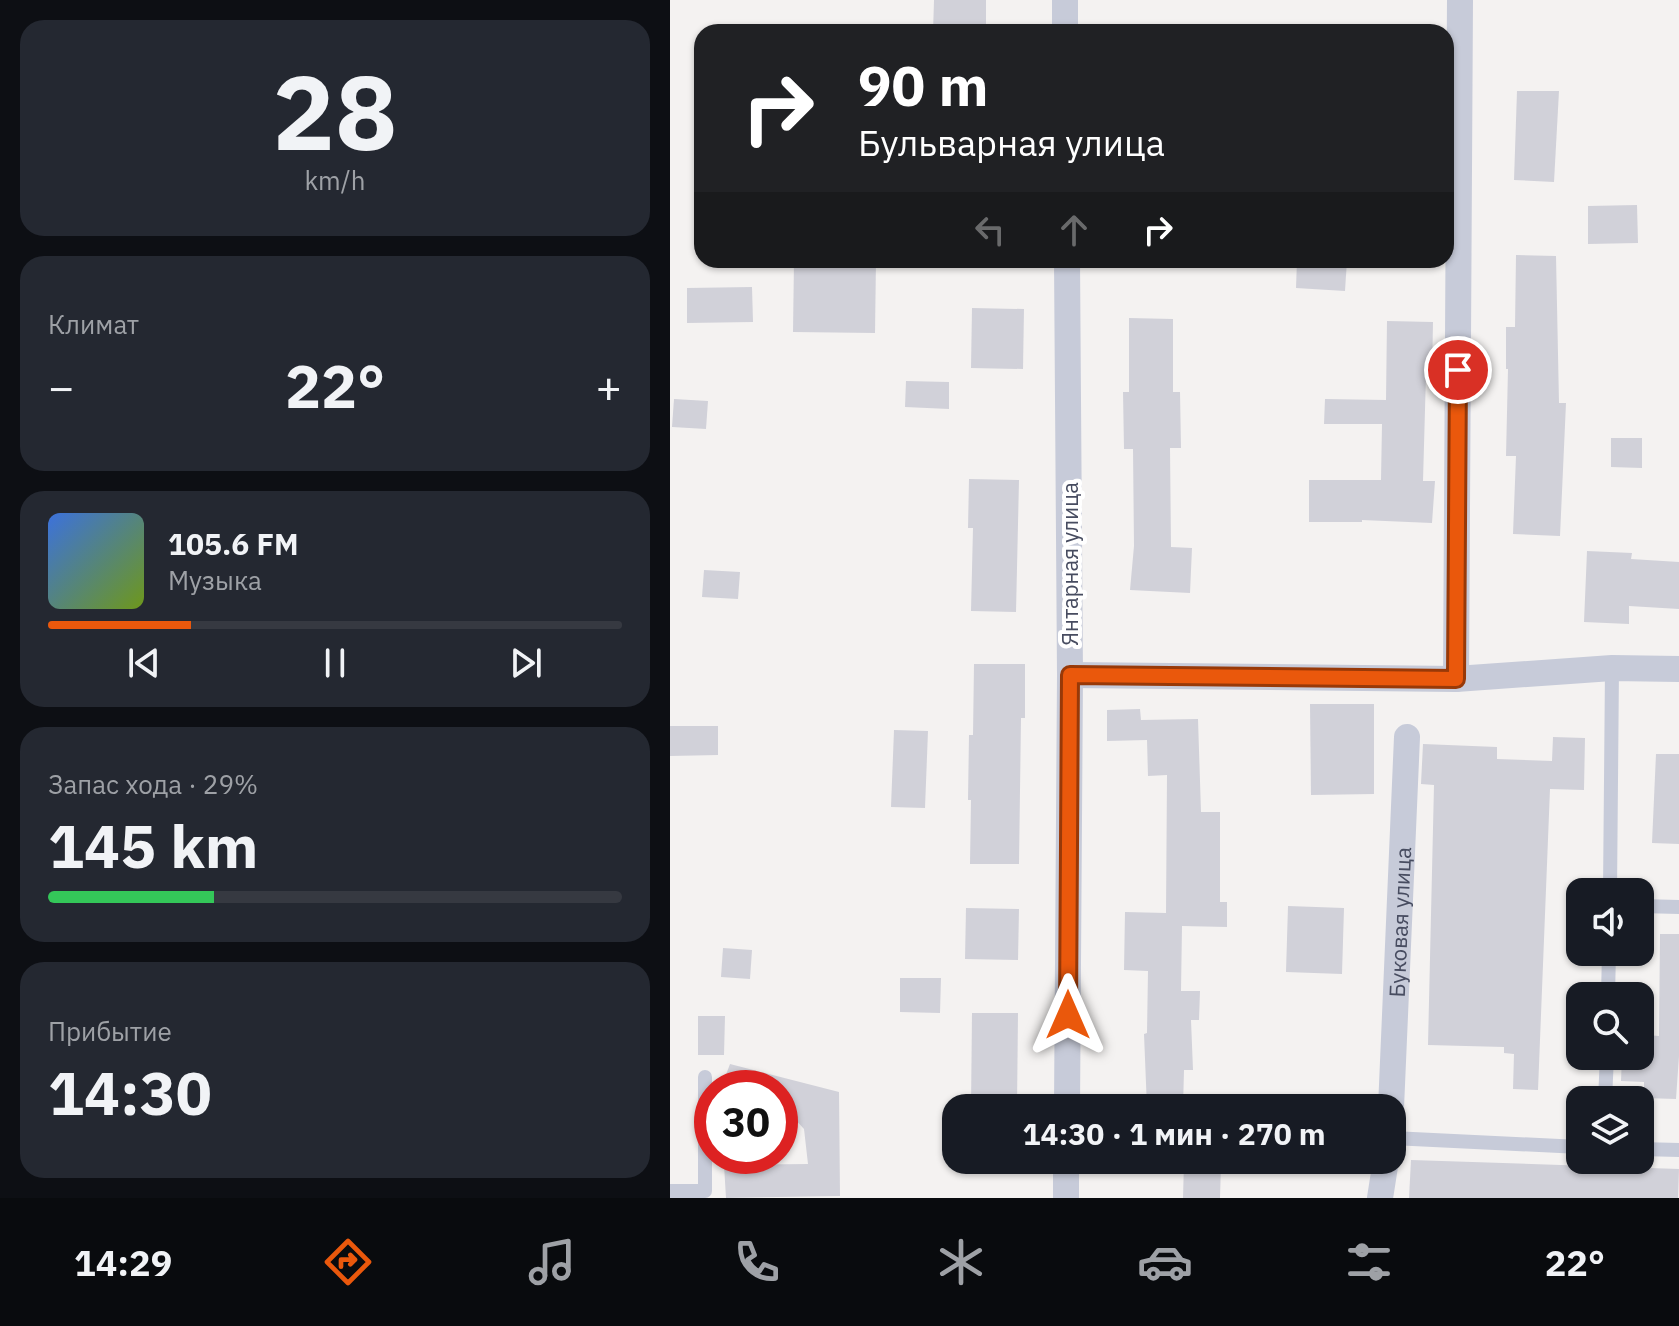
<!DOCTYPE html>
<html lang="ru">
<head>
<meta charset="utf-8">
<style>
  body { margin:0; font-family:"IBM Plex Sans",sans-serif; background:#242831; color:#f1f3f6; height:100vh; display:flex; flex-direction:column; font-size:30px; white-space:nowrap }
  * { box-sizing:border-box; margin:0 }
  p { font-size:26px; color:#9ea1a6 }
  .icon { flex:none; width:44px; height:44px; fill:none; stroke:currentColor; stroke-width:2; stroke-linecap:round; stroke-linejoin:round }
  .map { position:relative; flex:1; overflow:hidden }
  .drawer { display:flex; flex-direction:column; gap:20px; padding:20px; background:#0d0f14; width:670px }
  .drawer>* { flex:none }
  .hud { position:absolute; left:24px; top:24px; width:760px; height:244px; border-radius:24px; box-shadow:0 2px 6px #0004; background:#202124; color:#fff; overflow:hidden }
  .controls { position:absolute; left:896px; top:878px; display:grid; gap:16px }
  .controls a { display:grid; place-items:center; width:88px; height:88px; border-radius:16px; background:#171b24; box-shadow:0 2px 6px #0004; font-size:40px }
  .speed { position:absolute; left:24px; top:1070px; display:flex; gap:16px; font-size:40px; font-weight:700; text-align:center }
  .speed>* { display:grid; place-content:center; width:104px; height:104px; border-radius:50%; background:#171b24; box-shadow:0 2px 6px #0004; line-height:1 }
  .speed .limit { border:12px solid #d22; background:#fff; color:#111 }
  .pin { position:absolute; display:grid; place-items:center; width:68px; height:68px; color:#fff; margin:-34px; border:4px solid #fff; border-radius:50%; box-shadow:0 2px 8px #0007 }
  .me { position:absolute; width:88px; margin:-44px; rotate:0deg; stroke-linejoin:round; filter:drop-shadow(0 0 6px #0008) }
  .turn { display:flex; align-items:center; gap:28px; height:168px; padding:0 32px; font-size:36px }
  .turn .icon { width:104px; height:104px; stroke-width:2.5 }
  .turn b { display:block; font-size:56px; line-height:68px }
  .lanes { display:flex; align-items:center; height:76px; padding:0 32px; background:#0003; justify-content:center; gap:40px; direction:ltr }
  .lanes .off { opacity:.35 }
  .big { font-size:60px; font-weight:700; line-height:1.1 }
  .drawer .card { flex:1; display:flex; flex-direction:column; justify-content:center; gap:12px; min-width:0; padding:0 28px; border-radius:24px; background:#242831 }
  .drawer .dial { align-items:center; gap:0 }
  .dial b { font-size:104px; line-height:1 }
  .song { display:flex; align-items:center; gap:24px }
  .cover { width:96px; height:96px; border-radius:12px; background:linear-gradient(135deg,hsl(220 70% 55%),hsl(80 70% 35%)) }
  .played { height:8px; border-radius:4px; background:linear-gradient(90deg,#ea580c 25%,#363941 25%) }
  .keys { display:flex; justify-content:space-around; direction:ltr }
  .heat { display:flex; justify-content:space-between; align-items:center; font-size:44px; direction:ltr }
  .charge { height:12px; border-radius:6px; background:linear-gradient(90deg,#34c759 29%,#363941 0) }
  .trip { position:absolute; left:272px; top:1094px; width:464px; height:80px; border-radius:24px; background:#171b24; box-shadow:0 2px 6px #0004; font-weight:700; line-height:80px; text-align:center }
  .menu { display:flex; height:128px; justify-content:space-around; align-items:center; background:#090b0e; color:#9ea1a6 }
  .menu .icon { width:56px; height:56px }
  .menu .on { color:#ea580c }
  .menu b { font-size:36px; color:#f1f3f6 }
  main { display:flex; flex:1; min-height:0 }
  .map>svg:first-child { display:block }
  .building { fill:#d1d1d9 }
  .lines { fill:none; stroke-linecap:round; stroke-linejoin:round }
  .lane { stroke:#c7cbd9; stroke-width:14 }
  .street { stroke:#c7cbd9; stroke-width:26 }
  .route-casing { stroke:#983908; stroke-width:20 }
  .route { stroke:#ea580c; stroke-width:14 }
  .labels { text-anchor:middle; dominant-baseline:central; stroke-width:8; stroke-linejoin:round; paint-order:stroke }
  .street-label { font-size:22px; fill:#474c60; stroke:#fff }
</style>
</head>
<body>
<main>
<section class="drawer">
<div class="card dial"><b>28</b><p>km/h</p></div>
<div class="card"><p>Климат</p>
<div class="heat"><a>−</a><b class="big">22°</b><a>+</a></div>
</div>
<div class="card">
<div class="song"><i class="cover"></i><div><b>105.6 FM</b><p>Музыка</p></div></div>
<div class="played"></div>
<div class="keys"><svg class="icon" aria-label="previous" viewBox="0 0 24 24"><path d="M18 5L8 12l10 7zM5 5v14"/></svg><svg class="icon" aria-label="pause" viewBox="0 0 24 24"><path d="M8 5v14M16 5v14"/></svg><svg class="icon" aria-label="next" viewBox="0 0 24 24"><path d="M6 5l10 7-10 7zM19 5v14"/></svg></div>
</div>
<div class="card"><p>Запас хода · 29%</p><b class="big">145 km</b><div class="charge"></div></div>
<div class="card"><p>Прибытие</p><b class="big">14:30</b></div>
</section>
<div class="map">
<svg width="1009" height="1198" viewBox="0 0 1009 1198">
  <rect width="100%" height="100%" fill="#f4f2f1"/>
  <!-- building -->
  <g class="building">
    <polygon points="264,0 316,0 316,32 263,32"/>
    <polygon points="847,91 889,91 884,182 844,180"/>
    <polygon points="967,205 968,243 918,244 918,206"/>
    <polygon points="846,255 886,256 889,403 896,403 890,536 843,534 846,456 836,456 838,369 836,369 836,327 845,327"/>
    <polygon points="124,260 206,260 205,333 123,332"/>
    <polygon points="627,260 677,260 675,291 626,288"/>
    <polygon points="82,287 83,322 17,323 17,288"/>
    <polygon points="302,308 354,309 353,369 301,368"/>
    <polygon points="459,318 503,319 503,392 510,392 511,448 500,448 501,547 522,548 520,593 460,590 464,546 463,449 454,449 453,392 459,392"/>
    <polygon points="717,321 763,322 762,374 756,374 753,481 765,481 762,523 692,520 692,522 639,522 639,480 711,480 712,424 654,424 655,399 716,400"/>
    <polygon points="236,381 279,382 279,409 235,407"/>
    <polygon points="4,399 38,401 36,429 2,427"/>
    <polygon points="941,438 972,438 972,468 941,467"/>
    <polygon points="299,479 349,480 346,612 301,611 303,528 298,528"/>
    <polygon points="917,551 962,553 961,559 1009,562 1009,609 959,606 959,624 914,622"/>
    <polygon points="34,570 70,572 68,599 32,597"/>
    <polygon points="304,664 355,664 355,718 351,718 349,864 300,864 301,800 298,800 299,735 303,735"/>
    <polygon points="640,704 704,704 704,794 641,795"/>
    <polygon points="470,709 471,720 528,719 531,812 550,812 550,902 557,902 557,927 512,926 511,991 530,991 529,1020 521,1020 523,1070 514,1070 513,1108 477,1108 474,1034 477,1033 478,971 454,970 455,912 496,913 497,775 478,776 477,740 437,741 437,710"/>
    <polygon points="0,726 48,726 48,755 0,756"/>
    <polygon points="224,730 258,731 255,808 221,807"/>
    <polygon points="883,737 915,738 914,790 880,789 868,1090 843,1089 844,1054 834,1053 834,1047 758,1045 764,785 751,784 753,744 827,747 827,759 882,761"/>
    <polygon points="986,754 1009,754 1009,844 982,843"/>
    <polygon points="618,906 674,908 672,974 616,972"/>
    <polygon points="296,908 349,909 348,960 295,959"/>
    <polygon points="990,934 1009,934 1009,1056 1006,1099 974,1098 974,1082 951,1081 952,1056 975,1054 976,1035 989,1036"/>
    <polygon points="53,948 82,950 80,979 51,977"/>
    <polygon points="230,978 271,978 270,1013 230,1012"/>
    <polygon points="302,1013 348,1013 347,1108 301,1108"/>
    <polygon points="28,1016 55,1016 54,1055 28,1055"/>
    <polygon points="60,1064 169,1092 170,1196 56,1198 54,1165 138,1164 134,1129 124,1118 110,1115 110,1088 51,1088"/>
    <polygon points="741,1160 1009,1169 1008,1198 739,1198"/>
    <polygon points="514,1162 551,1164 550,1198 513,1198"/>
  </g>
  <g class="lines">
    <!-- lane -->
    <g class="lane">
      <polyline points="940,892 942,668"/>
      <polyline points="970,906 1009,907"/>
      <polyline points="938,996 939,952"/>
      <polyline points="935,1100 937,1056"/>
      <polyline points="722,1138 910,1147"/>
      <polyline points="970,1149 1009,1150"/>
      <polyline points="0,1191 35,1191 35,1077"/>
    </g>
    <!-- street -->
    <g class="street">
      <polyline points="395,0 395,32"/>
      <polyline points="400,675 786,679 942,668 1009,669"/>
      <polyline points="786,679 790,0"/>
      <polyline points="397,1108 400,675 397,260"/>
      <path id="s1" d="M 721,1108 L 737,737"/>
      <polyline points="396,1198 396,1160"/>
      <polyline points="710,1198 716,1160"/>
    </g>
  </g>
  <g class="lines">
    <defs>
      <polyline id="route" points="398,1015 400,675 786,679 788,370"/>
    </defs>
    <!-- route casing -->
    <use href="#route" class="route-casing"/>
    <!-- route -->
    <use href="#route" class="route"/>
  </g>
  <g class="labels">
    <!-- street labels -->
    <g class="street-label">
      <text transform="translate(399 564) rotate(-90)">Янтарная улица</text>
      <text stroke="none"><textPath href="#s1" startOffset="186">Буковая улица</textPath></text>
    </g>
  </g>
</svg>
<div class="controls">
<a><svg class="icon" aria-label="sound" viewBox="0 0 24 24"><path d="M4 9h4l5-4v14l-5-4H4zM17 9q2 3 0 6"/></svg></a>
<a><svg class="icon" aria-label="search" viewBox="0 0 24 24"><circle cx="10" cy="10" r="6"/><path d="M15 15l6 6"/></svg></a>
<a><svg class="icon" aria-label="layers" viewBox="0 0 24 24"><path d="M12 4l9 5-9 5-9-5zM3 14l9 5 9-5"/></svg></a>
</div>
<div class="speed"><div class="limit">30</div></div>
<div class="pin" style="left:788px;top:370px;background:#d93025"><svg class="icon" aria-label="arrive" viewBox="0 0 24 24"><path d="M6 21V4h12l-3 4 3 4H6"/></svg></div>
<svg class="me" style="left:398px;top:1015px" viewBox="-20 -20 40 40"><path d="M0-17L14 15 0 8-14 15z" fill="#ea580c" stroke="#fff" stroke-width="4"/></svg>
<div class="trip">14:30 · 1 мин · 270 m</div>
<div class="hud">
<div class="turn"><svg class="icon" aria-label="right" viewBox="0 0 24 24"><path d="M7 20v-9h11M14 6l5 5-5 5"/></svg><div><b>90 m</b>Бульварная улица</div></div>
<div class="lanes"><svg class="icon off" aria-label="left" viewBox="0 0 24 24"><path d="M17 20v-9H6M10 6l-5 5 5 5"/></svg><svg class="icon off" aria-label="ahead" viewBox="0 0 24 24"><path d="M12 20V5M6 11l6-6 6 6"/></svg><svg class="icon" aria-label="right" viewBox="0 0 24 24"><path d="M7 20v-9h11M14 6l5 5-5 5"/></svg></div>
</div>
</div>
</main>
<nav class="menu">
<b>14:29</b>
<svg class="icon on" aria-label="directions" viewBox="0 0 24 24"><path d="M12 3l9 9-9 9-9-9zM9 14v-3h6M13 9l2 2-2 2"/></svg>
<svg class="icon" aria-label="music" viewBox="0 0 24 24"><path d="M9 18V5l10-2v13"/><circle cx="6" cy="18" r="3"/><circle cx="16" cy="16" r="3"/></svg>
<svg class="icon" aria-label="phone" viewBox="0 0 24 24"><path d="M5 4h4l2 5-3 2q2 4 5 5l2-3 5 2v4C11 20 4 13 5 4z"/></svg>
<svg class="icon" aria-label="climate" viewBox="0 0 24 24"><path d="M12 3v18M4 7l16 10M4 17L20 7"/></svg>
<svg class="icon" aria-label="car" viewBox="0 0 24 24"><path d="M5 17H2v-5l4-1 3-4h7l3 4 3 1v5h-3M9 17h6M6 11h13"/><circle cx="7" cy="17" r="2"/><circle cx="17" cy="17" r="2"/></svg>
<svg class="icon" aria-label="filters" viewBox="0 0 24 24"><path d="M4 7h16M4 17h16"/><circle cx="9" cy="7" r="2"/><circle cx="15" cy="17" r="2"/></svg>
<b>22°</b>
</nav>
</body>
</html>
